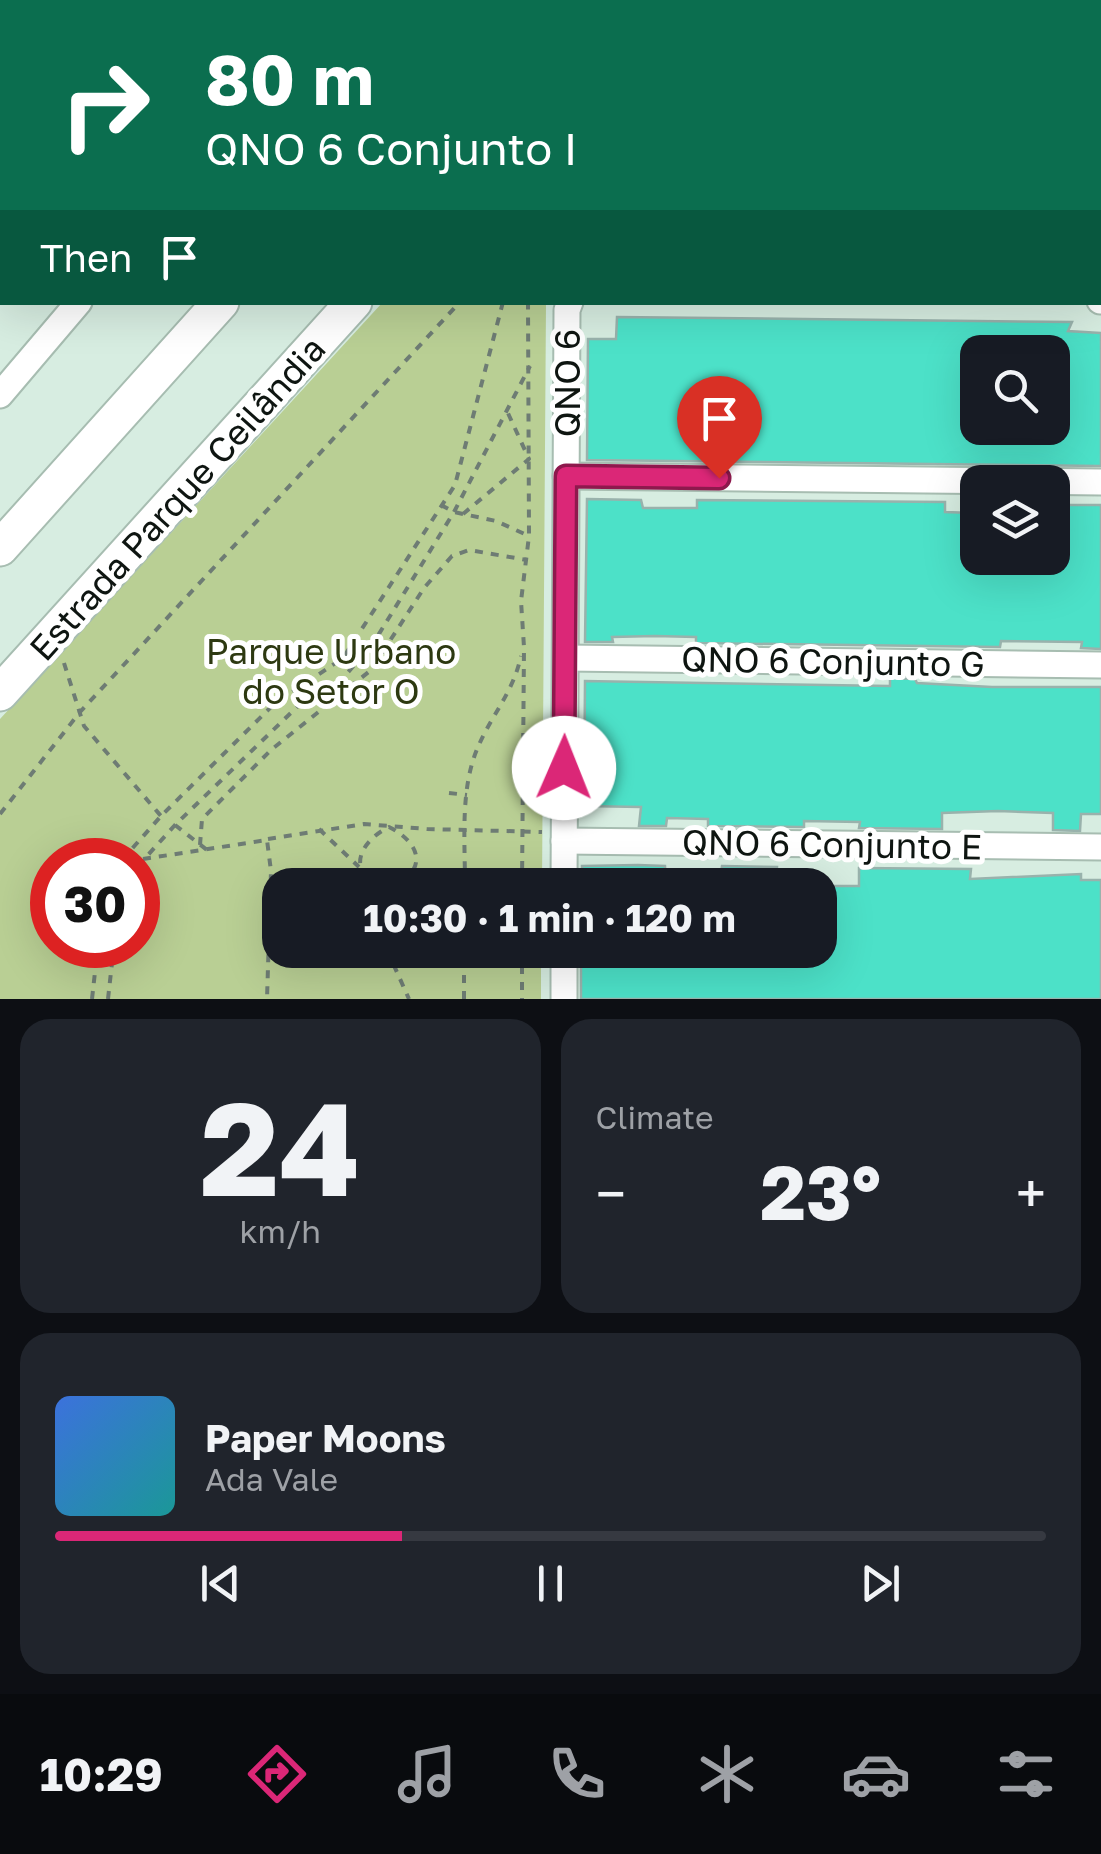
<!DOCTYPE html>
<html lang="en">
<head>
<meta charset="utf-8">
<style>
  body { margin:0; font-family:"Golos Text",sans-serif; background:#20242c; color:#f1f3f6; height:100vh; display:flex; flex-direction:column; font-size:38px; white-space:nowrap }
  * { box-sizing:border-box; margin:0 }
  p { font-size:32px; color:#9ea1a6 }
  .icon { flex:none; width:55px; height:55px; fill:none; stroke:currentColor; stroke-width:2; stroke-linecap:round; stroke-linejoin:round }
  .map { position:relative; height:999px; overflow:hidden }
  .side { display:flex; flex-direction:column; gap:20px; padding:20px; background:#0d0f14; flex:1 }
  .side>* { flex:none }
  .hud { position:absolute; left:0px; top:0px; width:1102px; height:305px; box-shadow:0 10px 40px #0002; background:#0b6e4f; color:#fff; overflow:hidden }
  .fabs { position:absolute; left:960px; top:335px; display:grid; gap:20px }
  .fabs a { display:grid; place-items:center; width:110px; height:110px; border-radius:20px; background:#171b24; box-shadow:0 10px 40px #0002; font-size:50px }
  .speed { position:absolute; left:30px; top:838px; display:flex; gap:20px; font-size:50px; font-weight:700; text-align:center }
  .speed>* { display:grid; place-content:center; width:130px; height:130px; border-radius:50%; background:#171b24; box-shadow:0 10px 40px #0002; line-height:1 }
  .speed .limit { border:15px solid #d22; background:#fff; color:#111 }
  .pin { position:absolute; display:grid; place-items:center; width:85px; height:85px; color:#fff; margin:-102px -42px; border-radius:50% 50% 50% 0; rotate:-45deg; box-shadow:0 0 10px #0007 }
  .pin .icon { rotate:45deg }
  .me { position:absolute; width:110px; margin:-55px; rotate:1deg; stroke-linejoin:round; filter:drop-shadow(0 0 8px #0008) }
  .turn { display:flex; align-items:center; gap:35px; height:210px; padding:0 40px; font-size:45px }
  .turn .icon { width:130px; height:130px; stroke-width:2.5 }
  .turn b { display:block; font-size:70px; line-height:85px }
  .then { display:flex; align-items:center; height:95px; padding:0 40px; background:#0003; gap:20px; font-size:38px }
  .big { font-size:75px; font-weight:700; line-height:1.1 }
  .side .card { flex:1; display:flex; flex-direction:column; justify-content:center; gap:15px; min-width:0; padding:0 35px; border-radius:30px; background:#20242c }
  .side .dial { align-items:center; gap:0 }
  .dial b { font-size:130px; line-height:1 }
  .song { display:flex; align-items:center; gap:30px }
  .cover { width:120px; height:120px; border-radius:15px; background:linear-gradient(135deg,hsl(220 70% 55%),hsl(180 70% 35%)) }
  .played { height:10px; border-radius:5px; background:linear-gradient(90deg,#db2777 35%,#363941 35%) }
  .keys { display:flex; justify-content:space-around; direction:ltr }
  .heat { display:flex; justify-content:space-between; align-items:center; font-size:55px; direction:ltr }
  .side .tiles { flex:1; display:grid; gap:20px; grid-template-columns:1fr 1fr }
  .card:last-child { grid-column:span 2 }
  .trip { position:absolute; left:262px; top:868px; width:575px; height:100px; border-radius:30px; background:#171b24; box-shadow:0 10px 40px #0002; font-weight:700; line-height:100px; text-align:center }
  .tab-bar { display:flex; height:160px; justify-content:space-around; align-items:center; background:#090b0e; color:#9ea1a6 }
  .tab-bar .icon { width:70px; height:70px }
  .tab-bar .selected { color:#db2777 }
  .tab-bar b { font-size:45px; color:#f1f3f6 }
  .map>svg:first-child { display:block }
  .green { fill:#b9cf94; fill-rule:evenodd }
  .building { fill:#4ce1c8; stroke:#99b2ac; stroke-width:2.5; fill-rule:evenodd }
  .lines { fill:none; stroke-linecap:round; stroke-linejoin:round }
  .minor-casing { stroke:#a7bdb1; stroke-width:29 }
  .highway-casing { stroke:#a7bdb1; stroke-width:39 }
  .path { stroke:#6e7c74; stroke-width:4; stroke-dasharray:8 8; stroke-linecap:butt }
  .minor { stroke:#fff; stroke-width:25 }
  .highway { stroke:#fff; stroke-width:35 }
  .route-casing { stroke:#8e194d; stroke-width:25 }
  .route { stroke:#db2777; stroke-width:18 }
  .labels { text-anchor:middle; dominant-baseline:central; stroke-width:10; stroke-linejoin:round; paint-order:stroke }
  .street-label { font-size:35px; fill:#0e1511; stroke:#fff }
  .park-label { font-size:35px; fill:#2d3911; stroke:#fff }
</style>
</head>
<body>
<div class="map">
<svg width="1101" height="999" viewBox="0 0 1101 999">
  <rect width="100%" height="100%" fill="#d7ede1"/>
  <!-- green -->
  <g class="green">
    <polygon points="660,0 978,0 658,2"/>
    <path d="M 382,303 L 546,303 L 542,885 L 280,885 L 280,950 L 541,950 L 541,999 L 0,999 L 0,719 ZM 52,860 L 138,860 L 138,945 L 52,945 Z"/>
  </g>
  <!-- building -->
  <g class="building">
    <path d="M 617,317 L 1072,322 L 1068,331 L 1101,333 L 1101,466 L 587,460 L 588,339 L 616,339 ZM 978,352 L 1052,352 L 1052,428 L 978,428 Z"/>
    <polygon points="587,499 641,500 643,508 697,508 697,500 945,502 945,512 973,513 973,522 978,522 978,558 1052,558 1052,505 1101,505 1101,649 1081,648 1082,642 1001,641 1000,647 696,643 696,637 655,636 612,637 613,642 585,642"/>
    <polygon points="890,678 915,679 917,683 992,687 1101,687 1101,814 1081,814 1080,831 1053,830 1053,813 998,811 942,813 942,829 859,828 860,822 804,821 804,827 708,826 708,819 667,818 666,826 639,826 641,807 584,806 585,681 890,686"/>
    <polygon points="638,865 665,866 666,885 582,885 582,866"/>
    <polygon points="722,866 777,867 776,885 719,885"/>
    <polygon points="859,868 971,869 970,879 1081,874 1081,880 1101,880 1101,999 581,999 581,950 820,950 820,886 859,886"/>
  </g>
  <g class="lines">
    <defs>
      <g id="minor">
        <polyline points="234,0 235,2"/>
        <polyline points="1100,116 1101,116"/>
        <polyline points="0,188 2,190"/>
        <polyline points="1100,301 1101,301"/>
        <polyline points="0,395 79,302"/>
        <polyline points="566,476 1101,482"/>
        <polyline points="566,658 1101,665"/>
        <polyline points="564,841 1101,847"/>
        <polyline points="564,885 567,310 570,302"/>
        <polyline points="564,999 564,950"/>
      </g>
      <g id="highway">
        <polyline points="495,2 497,0"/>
        <polyline points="627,2 630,0"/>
        <polyline points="0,548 221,302"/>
        <polyline points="0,693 354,302"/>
      </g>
    </defs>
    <!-- minor casing -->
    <use href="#minor" class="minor-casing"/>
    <!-- highway casing -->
    <use href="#highway" class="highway-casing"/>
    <!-- path -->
    <g class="path">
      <polyline points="754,2 758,0"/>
      <polyline points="783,2 786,0"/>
      <polyline points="858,2 863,0"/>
      <polyline points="441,505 454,512 496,521 529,536"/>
      <polyline points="463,514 529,459 507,411"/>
      <polyline points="64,663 84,726 161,816"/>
      <polyline points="449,793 467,795"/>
      <polyline points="0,814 80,712 460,302"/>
      <polyline points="175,825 207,850"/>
      <polyline points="319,829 359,867"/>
      <polyline points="268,839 364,824 427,829 542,832"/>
      <polyline points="200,845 202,819 271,750 371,670 424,588 452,556 469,550 527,560"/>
      <polyline points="143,859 267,840 271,871 267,999"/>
      <polyline points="122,860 161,816 273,705 343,658 455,485 503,302"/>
      <polyline points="138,866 175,825 298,706 338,684 374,642 454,512 530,366"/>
      <polyline points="361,869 364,885"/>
      <path d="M 381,885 C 344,871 362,840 389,827 C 417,841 429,865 398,885"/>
      <path d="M 465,885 C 465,840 460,788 478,747 C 492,714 513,693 521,656"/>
      <polyline points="522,885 524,647 521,601 529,536 528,302"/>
      <polyline points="387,950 409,999"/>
      <polyline points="522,950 522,999"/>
      <polyline points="92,999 98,945"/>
      <polyline points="108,999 114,945"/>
      <polyline points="464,999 464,950"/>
    </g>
    <!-- minor -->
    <use href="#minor" class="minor"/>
    <!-- highway -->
    <use href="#highway" class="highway"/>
  </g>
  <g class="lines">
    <defs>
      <polyline id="route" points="564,768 566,476 719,478"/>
    </defs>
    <!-- route casing -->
    <use href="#route" class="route-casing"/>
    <!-- route -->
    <use href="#route" class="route"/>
  </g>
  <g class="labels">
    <!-- street labels -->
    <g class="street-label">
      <text transform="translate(567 383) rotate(-90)">QNO 6</text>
      <text transform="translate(177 498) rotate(-48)">Estrada Parque Ceilândia</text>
      <text transform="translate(833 661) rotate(1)">QNO 6 Conjunto G</text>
      <text transform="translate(832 844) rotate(1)">QNO 6 Conjunto E</text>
    </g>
    <!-- park labels -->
    <g class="park-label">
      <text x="331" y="651">Parque Urbano<tspan x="331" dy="40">do Setor O</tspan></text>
    </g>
  </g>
</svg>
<div class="fabs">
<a><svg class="icon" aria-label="search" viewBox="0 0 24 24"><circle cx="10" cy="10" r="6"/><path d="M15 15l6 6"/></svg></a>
<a><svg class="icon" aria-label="layers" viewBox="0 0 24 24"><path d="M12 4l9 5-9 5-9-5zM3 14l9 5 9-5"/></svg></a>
</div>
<div class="speed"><div class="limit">30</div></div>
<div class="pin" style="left:719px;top:478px;background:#d93025"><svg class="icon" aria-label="arrive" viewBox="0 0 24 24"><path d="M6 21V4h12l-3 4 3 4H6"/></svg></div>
<svg class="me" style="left:564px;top:768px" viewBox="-20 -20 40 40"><circle r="19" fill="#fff"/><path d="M0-13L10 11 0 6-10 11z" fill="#db2777"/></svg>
<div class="trip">10:30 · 1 min · 120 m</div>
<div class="hud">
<div class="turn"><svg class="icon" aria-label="right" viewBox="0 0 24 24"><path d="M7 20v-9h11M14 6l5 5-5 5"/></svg><div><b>80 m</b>QNO 6 Conjunto I</div></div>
<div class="then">Then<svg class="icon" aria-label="arrive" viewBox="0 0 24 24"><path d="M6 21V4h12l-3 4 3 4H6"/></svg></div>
</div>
</div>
<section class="side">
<div class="tiles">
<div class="card dial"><b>24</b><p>km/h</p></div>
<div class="card"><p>Climate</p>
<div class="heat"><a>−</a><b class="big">23°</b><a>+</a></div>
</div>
<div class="card">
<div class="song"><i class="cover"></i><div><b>Paper Moons</b><p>Ada Vale</p></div></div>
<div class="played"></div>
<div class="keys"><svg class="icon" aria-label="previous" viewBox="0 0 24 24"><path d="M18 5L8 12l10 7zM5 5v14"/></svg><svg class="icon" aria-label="pause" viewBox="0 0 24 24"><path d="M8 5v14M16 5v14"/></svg><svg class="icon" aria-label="next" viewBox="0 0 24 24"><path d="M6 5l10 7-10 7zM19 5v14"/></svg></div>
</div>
</div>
</section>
<nav class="tab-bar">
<b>10:29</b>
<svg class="icon selected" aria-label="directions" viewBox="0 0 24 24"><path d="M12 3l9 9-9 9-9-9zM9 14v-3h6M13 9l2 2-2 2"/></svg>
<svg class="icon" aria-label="music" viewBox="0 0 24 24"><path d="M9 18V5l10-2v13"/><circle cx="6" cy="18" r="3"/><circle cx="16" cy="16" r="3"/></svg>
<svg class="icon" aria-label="phone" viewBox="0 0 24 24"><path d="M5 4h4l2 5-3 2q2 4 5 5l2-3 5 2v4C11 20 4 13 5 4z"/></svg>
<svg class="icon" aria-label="climate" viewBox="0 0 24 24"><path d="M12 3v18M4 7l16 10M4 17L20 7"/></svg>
<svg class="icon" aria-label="car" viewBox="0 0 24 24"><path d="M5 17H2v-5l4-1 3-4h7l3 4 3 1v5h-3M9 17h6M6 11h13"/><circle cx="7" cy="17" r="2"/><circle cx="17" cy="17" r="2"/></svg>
<svg class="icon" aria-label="filters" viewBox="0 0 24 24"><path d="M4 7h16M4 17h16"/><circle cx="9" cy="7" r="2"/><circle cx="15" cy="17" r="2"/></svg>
</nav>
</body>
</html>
